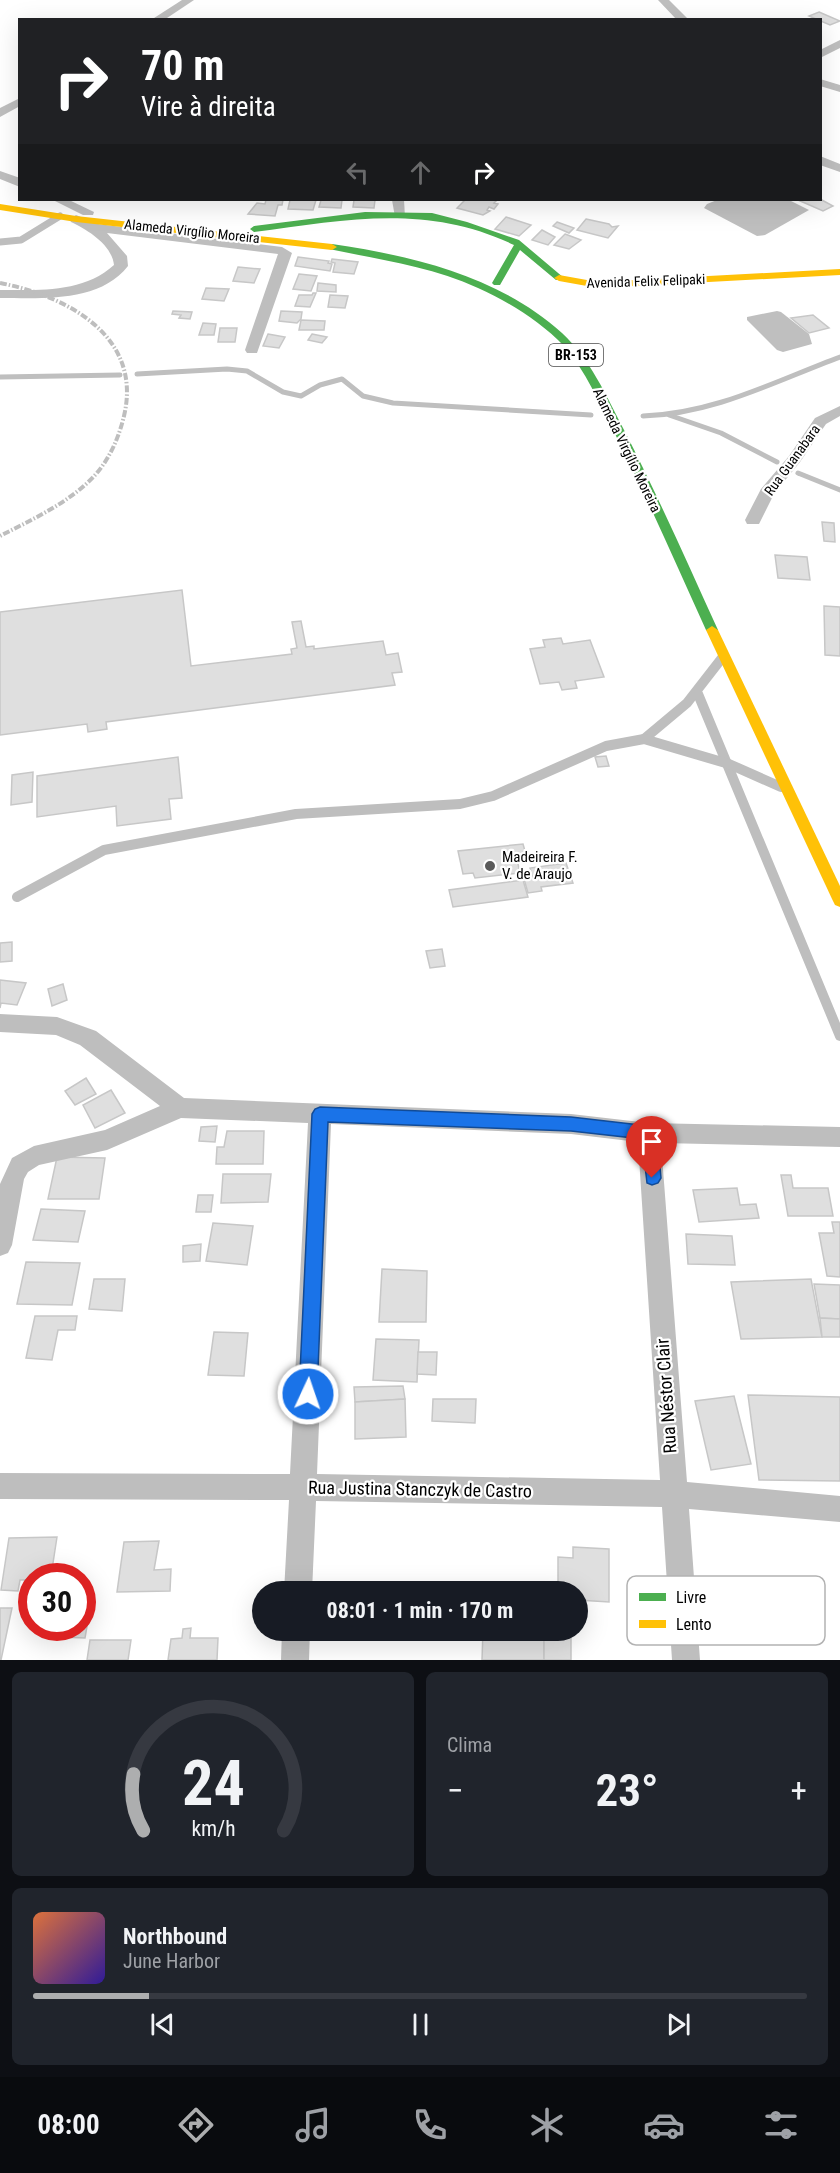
<!DOCTYPE html>
<html lang="pt">
<head>
<meta charset="utf-8">
<style>
  body { margin:0; font-family:"Roboto Condensed",sans-serif; background:#20242c; color:#f1f3f6; height:100vh; display:flex; flex-direction:column; font-size:22px; white-space:nowrap }
  * { box-sizing:border-box; margin:0 }
  p { font-size:20px; color:#9ea1a6 }
  .icon { flex:none; width:33px; height:33px; fill:none; stroke:currentColor; stroke-width:2; stroke-linecap:round; stroke-linejoin:round }
  .map { position:relative; height:1660px; overflow:hidden }
  .drawer { display:flex; flex-direction:column; gap:12px; padding:12px; background:#0d0f14; flex:1 }
  .drawer>* { flex:none }
  .top-card { position:absolute; left:18px; top:18px; width:804px; height:183px; border-radius:0px; box-shadow:0 6px 24px #0002; background:#202124; color:#fff; overflow:hidden }
  .speed { position:absolute; left:18px; top:1563px; display:flex; gap:12px; font-size:30px; font-weight:700; text-align:center }
  .speed>* { display:grid; place-content:center; width:78px; height:78px; border-radius:50%; background:#171b24; box-shadow:0 6px 24px #0002; line-height:1 }
  .speed .limit { border:9px solid #d22; background:#fff; color:#111 }
  .pin { position:absolute; display:grid; place-items:center; width:51px; height:51px; color:#fff; margin:-62px -26px; border-radius:50% 50% 50% 0; rotate:-45deg; box-shadow:0 0 6px #0007 }
  .pin .icon { rotate:45deg }
  .me { position:absolute; width:66px; margin:-33px; rotate:3deg; stroke-linejoin:round; filter:drop-shadow(0 0 4px #0008) }
  .turn { display:flex; align-items:center; gap:21px; height:126px; padding:0 24px; font-size:27px }
  .turn .icon { width:78px; height:78px; stroke-width:2.5 }
  .turn b { display:block; font-size:42px; line-height:51px }
  .lanes { display:flex; align-items:center; height:57px; padding:0 24px; background:#0003; justify-content:center; gap:30px; direction:ltr }
  .lanes .off { opacity:.35 }
  .big { font-size:45px; font-weight:700; line-height:1.1 }
  .drawer .card { flex:1; display:flex; flex-direction:column; justify-content:center; gap:9px; min-width:0; padding:0 21px; border-radius:9px; background:#20242c }
  .drawer .dial { align-items:center; gap:0 }
  .dial svg { height:156px; overflow:visible; fill:none; stroke:#363941; stroke-width:7; stroke-linecap:round; text-anchor:middle }
  .dial text { fill:#f1f3f6; stroke:none }
  .song { display:flex; align-items:center; gap:18px }
  .cover { width:72px; height:72px; border-radius:9px; background:linear-gradient(135deg,hsl(20 70% 55%),hsl(250 70% 35%)) }
  .played { height:6px; border-radius:3px; background:linear-gradient(90deg,#adaeaf 15%,#363941 15%) }
  .keys { display:flex; justify-content:space-around; direction:ltr }
  .heat { display:flex; justify-content:space-between; align-items:center; font-size:33px; direction:ltr }
  .drawer .tiles { flex:1; display:grid; gap:12px; grid-template-columns:1fr 1fr }
  .card:last-child { grid-column:span 2 }
  .trip { position:absolute; left:252px; top:1581px; width:336px; height:60px; border-radius:30px; background:#171b24; box-shadow:0 6px 24px #0002; font-weight:700; line-height:60px; text-align:center }
  .tab-bar { display:flex; height:96px; justify-content:space-around; align-items:center; background:#090b0e; color:#9ea1a6 }
  .tab-bar .icon { width:42px; height:42px }
  .tab-bar .on { color:#adaeaf }
  .tab-bar b { font-size:27px; color:#f1f3f6 }
  .map>svg:first-child { display:block }
  .water { fill:#bfbfbf }
  .lines { fill:none; stroke-linecap:round; stroke-linejoin:round }
  .stream { stroke:#bfbfbf; stroke-width:5 }
  .building { fill:#dfdfdf; stroke:#c7c7c7; stroke-width:1.5 }
  .lane-far1 { stroke:#bebebe; stroke-width:7 }
  .lane { stroke:#bebebe; stroke-width:10 }
  .street { fill:#bebebe; fill-rule:evenodd }
  .fast { fill:#4caf50; fill-rule:evenodd }
  .slow { fill:#ffc107; fill-rule:evenodd }
  .rail { stroke:#bebebe; stroke-width:4; stroke-dasharray:7 2 1.5 2; stroke-linecap:butt }
  .route { fill:#1a73e8; stroke:#114b97; stroke-width:1.5 }
  .poi-dot { fill:#595959; stroke:#fff; stroke-width:2 }
  .labels { text-anchor:middle; dominant-baseline:central; stroke-width:4.5; stroke-linejoin:round; paint-order:stroke }
  .far-street-label { font-size:14px; fill:#000; stroke:#fff }
  .shield { fill:#fff; stroke:#4c4c4c; stroke-width:1.5 }
  .shield-label { font-size:14px; font-weight:bold; fill:#000 }
  .poi-label { font-size:15px; fill:#000; stroke:#fff; text-anchor:start }
  .near-street-label { font-size:18px; fill:#000; stroke:#fff }
  .key { fill:#fff; stroke:#b2b2b2; stroke-width:1.5 }
  .key-label { font-size:16px; fill:#000 }
</style>
</head>
<body>
<div class="map">
<svg width="840" height="1660" viewBox="0 0 840 1660">
  <rect width="100%" height="100%" fill="#fff"/>
  <!-- water -->
  <g class="water">
    <polygon points="717,200 789,200 809,210 765,235 757,236 704,208 707,204"/>
    <polygon points="777,311 781,312 809,334 812,344 783,352 777,350 747,320 747,317"/>
  </g>
  <g class="lines">
    <!-- stream -->
    <g class="stream">
      <polyline points="137,374 227,369 247,371 283,392 301,396 320,385 342,379 363,396 393,403 591,415"/>
      <polyline points="0,377 120,375"/>
      <polyline points="669,415 721,433 777,462"/>
      <path d="M 643,416 C 714,414 775,381 840,357"/>
      <polyline points="798,473 840,490"/>
    </g>
  </g>
  <!-- building -->
  <g class="building">
    <polygon points="819,12 840,21 830,25 809,16"/>
    <polygon points="820,199 833,206 823,211 798,200"/>
    <polygon points="266,200 283,200 282,205 278,205 275,216 248,214 257,203 265,204"/>
    <polygon points="290,200 316,200 313,210 288,209"/>
    <polygon points="321,200 342,200 341,208 319,207"/>
    <polygon points="354,200 375,200 374,208 353,207"/>
    <polygon points="465,200 497,200 494,203 498,204 494,209 489,207 487,210 490,211 483,215 457,208"/>
    <polygon points="506,217 531,225 519,236 495,229"/>
    <polygon points="586,219 609,224 612,227 618,226 608,238 577,230"/>
    <polygon points="557,222 574,228 569,233 553,226"/>
    <polygon points="542,230 555,237 548,245 532,240"/>
    <polygon points="565,234 581,240 569,249 554,245"/>
    <polygon points="298,257 329,261 328,263 332,264 330,271 295,266"/>
    <polygon points="332,259 358,262 354,274 333,272 335,263 331,262"/>
    <polygon points="238,267 260,269 254,283 233,281"/>
    <polygon points="299,274 317,276 311,291 293,289"/>
    <polygon points="318,283 336,285 336,292 317,291"/>
    <polygon points="206,288 229,289 224,301 202,299"/>
    <polygon points="313,293 316,293 310,307 295,306 299,295 312,295"/>
    <polygon points="330,295 348,296 345,308 328,307"/>
    <polygon points="173,311 192,312 190,319 179,318 181,315 172,314"/>
    <polygon points="281,311 302,312 301,319 297,323 279,321"/>
    <polygon points="813,315 829,328 809,333 791,318"/>
    <polygon points="301,320 325,321 324,330 299,330"/>
    <polygon points="203,323 216,324 214,335 199,335"/>
    <polygon points="220,328 237,328 235,342 218,342"/>
    <polygon points="268,334 285,337 279,348 263,346"/>
    <polygon points="312,334 327,337 322,343 308,340"/>
    <polygon points="822,522 834,523 835,542 824,541"/>
    <polygon points="775,555 807,557 810,580 778,578"/>
    <polygon points="182,590 191,666 292,654 291,649 297,648 292,622 301,621 306,647 314,646 314,649 383,641 386,655 398,653 402,672 392,673 395,685 106,722 107,729 88,732 87,724 0,735 0,612"/>
    <polygon points="824,606 840,607 840,656 825,655"/>
    <polygon points="561,638 563,644 590,640 604,677 575,681 577,688 562,690 559,682 540,684 530,649 545,647 543,640"/>
    <polygon points="606,756 609,766 598,767 595,757"/>
    <polygon points="178,757 182,798 169,799 171,819 117,826 116,806 37,817 37,776"/>
    <polygon points="33,772 32,802 11,805 12,775"/>
    <polygon points="523,844 527,858 517,859 520,873 475,878 473,873 463,874 458,851"/>
    <polygon points="566,863 573,883 541,887 542,891 528,893 524,879 533,878 530,868"/>
    <polygon points="523,880 528,897 453,907 449,890"/>
    <polygon points="12,942 12,961 0,962 0,943"/>
    <polygon points="442,949 445,966 430,968 426,951"/>
    <polygon points="0,980 26,983 17,1005 1,1003 0,1008"/>
    <polygon points="63,984 67,1000 52,1006 48,989"/>
    <polygon points="86,1078 96,1094 75,1105 65,1091"/>
    <polygon points="111,1090 125,1113 95,1128 83,1105"/>
    <polygon points="217,1126 215,1142 199,1141 201,1127"/>
    <polygon points="227,1131 264,1131 263,1164 216,1164 217,1147 224,1147"/>
    <polygon points="57,1157 105,1158 99,1199 48,1199"/>
    <polygon points="223,1174 271,1174 268,1202 221,1203"/>
    <polygon points="781,1175 791,1175 793,1188 828,1188 833,1216 788,1216"/>
    <polygon points="737,1188 740,1205 756,1204 759,1218 699,1222 693,1190"/>
    <polygon points="198,1195 213,1195 211,1212 196,1212"/>
    <polygon points="41,1209 85,1211 78,1242 33,1240"/>
    <polygon points="832,1222 840,1222 840,1277 827,1276 819,1233 834,1233"/>
    <polygon points="213,1223 253,1226 247,1265 206,1261"/>
    <polygon points="686,1234 732,1236 735,1265 688,1264"/>
    <polygon points="201,1244 200,1261 183,1262 183,1246"/>
    <polygon points="26,1262 80,1263 72,1305 17,1304"/>
    <polygon points="382,1269 427,1271 426,1322 379,1322"/>
    <polygon points="94,1279 125,1279 122,1311 89,1309"/>
    <polygon points="811,1279 822,1337 741,1339 731,1282"/>
    <polygon points="814,1284 840,1285 840,1319 820,1318"/>
    <polygon points="35,1316 77,1316 75,1330 58,1330 52,1360 26,1358"/>
    <polygon points="820,1318 840,1319 840,1337 822,1337"/>
    <polygon points="214,1332 248,1333 244,1376 208,1375"/>
    <polygon points="376,1339 419,1340 417,1382 373,1380"/>
    <polygon points="418,1352 437,1352 436,1375 417,1374"/>
    <polygon points="403,1386 405,1399 355,1402 354,1387"/>
    <polygon points="748,1395 840,1397 840,1481 759,1480"/>
    <polygon points="734,1396 751,1464 711,1470 695,1401"/>
    <polygon points="405,1399 406,1437 355,1439 355,1402"/>
    <polygon points="433,1399 476,1399 475,1423 432,1421"/>
    <polygon points="57,1537 51,1576 32,1576 32,1580 20,1580 18,1591 1,1590 9,1538"/>
    <polygon points="159,1541 154,1570 171,1569 170,1591 117,1592 124,1542"/>
    <polygon points="573,1547 609,1549 609,1602 578,1600 578,1592 558,1592 558,1557 573,1558"/>
    <polygon points="0,1608 12,1608 1,1660 0,1660"/>
    <polygon points="82,1609 90,1609 85,1638 60,1637 61,1628 82,1628"/>
    <polygon points="191,1628 190,1638 218,1638 217,1660 168,1660 171,1639 182,1638 183,1629"/>
    <polygon points="483,1630 544,1630 544,1660 482,1660"/>
    <polygon points="544,1635 571,1638 571,1660 544,1660"/>
    <polygon points="90,1640 131,1640 128,1660 87,1660"/>
  </g>
  <g class="lines">
    <!-- lane-far1 -->
    <polyline class="lane-far1" points="0,242 21,240 60,216"/>
    <!-- lane -->
    <g class="lane">
      <polyline points="698,694 840,1036"/>
      <polyline points="644,739 687,703 722,658"/>
      <polyline points="17,897 104,850 296,814 460,804 493,796 606,746 644,739 729,764 781,787"/>
    </g>
    <!-- street -->
    <g class="street">
      <polygon points="182,0 194,0 164,20 151,20"/>
      <polygon points="658,0 669,0 689,20 677,20"/>
      <polygon points="840,40 840,48 820,58 820,50"/>
      <polygon points="820,79 840,85 840,92 820,86"/>
      <polygon points="20,98 20,106 0,117 0,108"/>
      <polygon points="820,156 840,164 840,172 820,165"/>
      <polygon points="0,171 20,178 20,187 0,179"/>
      <polygon points="53,200 69,200 94,212 93,215 83,215"/>
      <polygon points="392,200 404,200 405,217 395,217"/>
      <path d="M 76,215 L 98,224 L 282,247 L 292,253 L 257,353 L 247,353 L 245,350 L 278,254 L 107,233 L 127,256 L 128,266 C 99,303 42,298 0,298 L 0,290 C 40,290 83,293 114,265 C 112,245 88,230 71,222 L 70,219 Z"/>
      <polygon points="840,406 840,416 826,424 800,462 774,494 759,524 747,524 745,520 761,489 789,456 815,418"/>
      <path d="M 0,1014 L 57,1017 L 96,1031 L 184,1098 L 571,1114 L 649,1123 L 840,1127 L 840,1147 L 661,1143 L 687,1482 L 840,1496 L 840,1522 L 689,1509 L 700,1660 L 672,1660 L 662,1507 L 316,1501 L 312,1592 L 284,1592 L 289,1500 L 0,1499 L 0,1473 L 290,1474 L 308,1123 L 181,1118 L 107,1150 L 39,1165 L 28,1172 L 24,1179 L 12,1245 L 8,1253 L 0,1256 L 0,1184 L 12,1158 L 34,1146 L 105,1130 L 160,1106 L 80,1045 L 56,1035 L 0,1032 ZM 331,1124 L 571,1134 L 638,1142 L 660,1480 L 317,1474 Z"/>
      <polygon points="282,1630 310,1630 309,1660 281,1660"/>
    </g>
    <!-- fast -->
    <g class="fast">
      <path d="M 365,212 L 432,213 L 467,222 L 519,240 L 564,278 L 556,280 L 520,250 L 500,285 L 494,285 L 492,283 L 514,245 C 427,203 345,220 254,232 L 250,229 L 254,226 Z"/>
      <path d="M 332,244 C 413,256 499,276 562,333 C 590,359 606,395 623,428 C 657,494 687,562 718,630 L 716,633 L 712,634 L 706,630 C 676,564 647,497 614,432 C 599,403 586,371 564,346 C 540,321 509,302 478,288 C 430,266 380,260 329,249 L 327,247 Z"/>
    </g>
    <!-- slow -->
    <g class="slow">
      <polygon points="0,204 76,216 332,244 337,247 332,250 76,222 0,210"/>
      <polygon points="840,269 840,275 598,288 559,281 554,278 559,275 598,282"/>
      <polygon points="712,626 718,630 840,886 840,907 835,905 833,901 706,630"/>
    </g>
    <!-- rail -->
    <path class="rail" d="M 0,283 C 67,296 143,336 124,416 C 119,437 110,458 96,474 C 71,502 33,519 0,536"/>
  </g>
  <!-- route -->
  <polygon class="route" points="320,1107 571,1117 649,1126 655,1128 657,1133 661,1178 658,1183 652,1185 647,1183 642,1139 571,1131 328,1122 317,1394 314,1400 308,1403 302,1400 299,1394 312,1114 315,1109"/>
  <!-- markers -->
  <circle class="poi-dot" cx="490" cy="866" r="6"/>
  <g class="labels">
    <!-- far-street labels -->
    <g class="far-street-label">
      <text transform="translate(192 231) rotate(6)">Alameda Virgílio Moreira</text>
      <text transform="translate(646 281) rotate(-2)">Avenida Felix Felipaki</text>
      <text transform="translate(627 450) rotate(64)">Alameda Virgílio Moreira</text>
      <text transform="translate(792 460) rotate(-54)">Rua Guanabara</text>
    </g>
    <!-- shield labels -->
    <rect class="shield" x="549" y="344" width="54" height="22" rx="4.5"/>
    <g class="shield-label">
      <text x="576" y="355">BR-153</text>
    </g>
    <!-- poi labels -->
    <g class="poi-label">
      <text x="502" y="857">Madeireira F.<tspan x="502" dy="17">V. de Araujo</tspan></text>
    </g>
    <!-- near-street labels -->
    <g class="near-street-label">
      <text transform="translate(666 1396) rotate(-94)">Rua Néstor Clair</text>
      <text transform="translate(420 1489) rotate(1)">Rua Justina Stanczyk de Castro</text>
    </g>
  </g>
  <!-- legend -->
  <rect x="627" y="1576" width="198" height="69" rx="9" class="key"/>
  <rect x="639" y="1593" width="27" height="8" fill="#4caf50"/>
  <rect x="639" y="1620" width="27" height="8" fill="#ffc107"/>
  <g class="key-label">
    <text x="676" y="1603">Livre</text>
    <text x="676" y="1630">Lento</text>
  </g>
</svg>
<div class="speed"><div class="limit">30</div></div>
<div class="pin" style="left:652px;top:1178px;background:#d93025"><svg class="icon" aria-label="arrive" viewBox="0 0 24 24"><path d="M6 21V4h12l-3 4 3 4H6"/></svg></div>
<svg class="me" style="left:308px;top:1394px" viewBox="-20 -20 40 40"><circle r="17" fill="#1a73e8" stroke="#fff" stroke-width="3"/><path d="M0-11L8 9 0 5-8 9z" fill="#fff"/></svg>
<div class="trip">08:01 · 1 min · 170 m</div>
<div class="top-card">
<div class="turn"><svg class="icon" aria-label="right" viewBox="0 0 24 24"><path d="M7 20v-9h11M14 6l5 5-5 5"/></svg><div><b>70 m</b>Vire à direita</div></div>
<div class="lanes"><svg class="icon off" aria-label="left" viewBox="0 0 24 24"><path d="M17 20v-9H6M10 6l-5 5 5 5"/></svg><svg class="icon off" aria-label="ahead" viewBox="0 0 24 24"><path d="M12 20V5M6 11l6-6 6 6"/></svg><svg class="icon" aria-label="right" viewBox="0 0 24 24"><path d="M7 20v-9h11M14 6l5 5-5 5"/></svg></div>
</div>
</div>
<section class="drawer">
<div class="tiles">
<div class="card dial"><svg viewBox="0 0 100 80">
<path d="M14 69A42 42 0 1 1 86 69"/>
<path d="M14 69A42 42 0 0 1 9 40" stroke="#adaeaf"/>
<text x="50" y="56" font-size="32" font-weight="700">24</text>
<text x="50" y="72" font-size="11">km/h</text>
</svg></div>
<div class="card"><p>Clima</p>
<div class="heat"><a>−</a><b class="big">23°</b><a>+</a></div>
</div>
<div class="card">
<div class="song"><i class="cover"></i><div><b>Northbound</b><p>June Harbor</p></div></div>
<div class="played"></div>
<div class="keys"><svg class="icon" aria-label="previous" viewBox="0 0 24 24"><path d="M18 5L8 12l10 7zM5 5v14"/></svg><svg class="icon" aria-label="pause" viewBox="0 0 24 24"><path d="M8 5v14M16 5v14"/></svg><svg class="icon" aria-label="next" viewBox="0 0 24 24"><path d="M6 5l10 7-10 7zM19 5v14"/></svg></div>
</div>
</div>
</section>
<nav class="tab-bar">
<b>08:00</b>
<svg class="icon on" aria-label="directions" viewBox="0 0 24 24"><path d="M12 3l9 9-9 9-9-9zM9 14v-3h6M13 9l2 2-2 2"/></svg>
<svg class="icon" aria-label="music" viewBox="0 0 24 24"><path d="M9 18V5l10-2v13"/><circle cx="6" cy="18" r="3"/><circle cx="16" cy="16" r="3"/></svg>
<svg class="icon" aria-label="phone" viewBox="0 0 24 24"><path d="M5 4h4l2 5-3 2q2 4 5 5l2-3 5 2v4C11 20 4 13 5 4z"/></svg>
<svg class="icon" aria-label="climate" viewBox="0 0 24 24"><path d="M12 3v18M4 7l16 10M4 17L20 7"/></svg>
<svg class="icon" aria-label="car" viewBox="0 0 24 24"><path d="M5 17H2v-5l4-1 3-4h7l3 4 3 1v5h-3M9 17h6M6 11h13"/><circle cx="7" cy="17" r="2"/><circle cx="17" cy="17" r="2"/></svg>
<svg class="icon" aria-label="filters" viewBox="0 0 24 24"><path d="M4 7h16M4 17h16"/><circle cx="9" cy="7" r="2"/><circle cx="15" cy="17" r="2"/></svg>
</nav>
</body>
</html>
